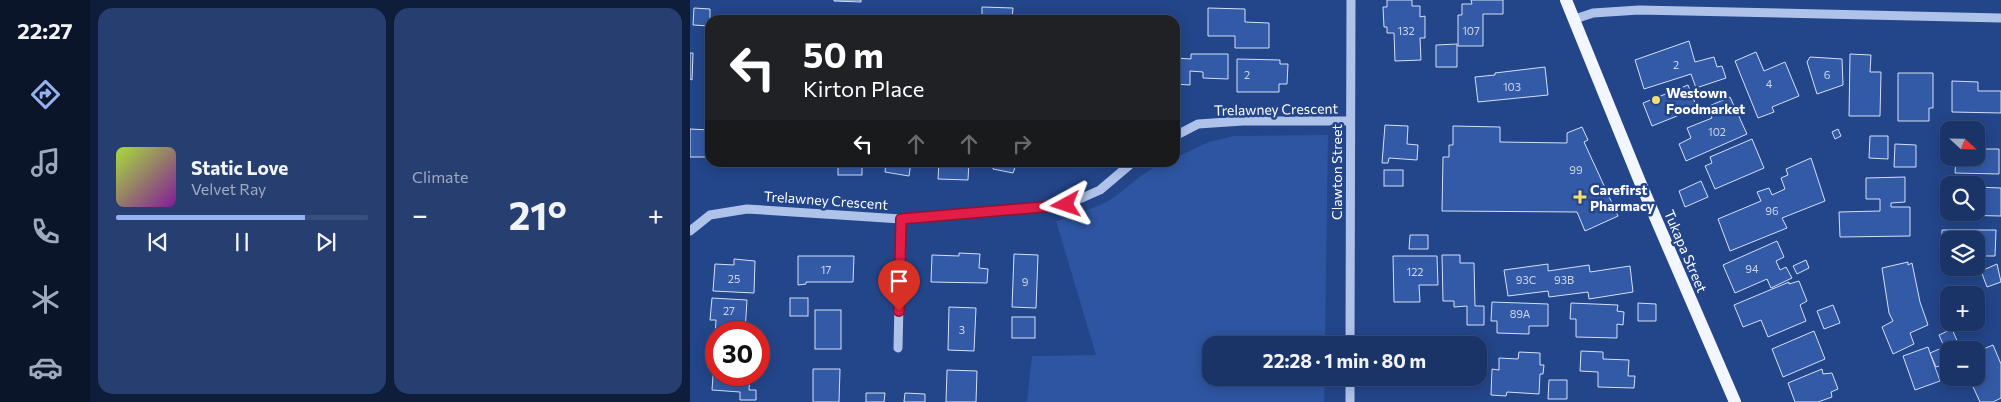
<!DOCTYPE html>
<html lang="en">
<head>
<meta charset="utf-8">
<style>
  body { margin:0; font-family:Commissioner,sans-serif; background:#273f70; color:#f1f3f6; height:100vh; display:flex; flex-direction:column; font-size:19px; white-space:nowrap }
  * { box-sizing:border-box; margin:0 }
  p { font-size:16px; color:#9faac0 }
  .icon { flex:none; width:28px; height:28px; fill:none; stroke:currentColor; stroke-width:2; stroke-linecap:round; stroke-linejoin:round }
  .map { position:relative; flex:1; overflow:hidden }
  .panel { display:flex; flex-direction:column; gap:8px; padding:8px; background:#0e1d39; width:600px }
  .panel>* { flex:none }
  .hud { position:absolute; left:15px; top:15px; width:475px; height:152px; border-radius:15px; box-shadow:0 2px 12px #0003,0 0 0 1px #384f7b; background:#202124; color:#fff; overflow:hidden }
  .needle { width:32px; rotate:112deg }
  .fabs { position:absolute; left:1250px; top:121px; display:grid; gap:10px }
  .fabs a { display:grid; place-items:center; width:45px; height:45px; border-radius:10px; background:#1a3467; box-shadow:0 2px 12px #0003,0 0 0 1px #384f7b; font-size:25px }
  .speed { position:absolute; left:15px; top:321px; display:flex; gap:10px; font-size:25px; font-weight:700; text-align:center }
  .speed>* { display:grid; place-content:center; width:65px; height:65px; border-radius:50%; background:#1a3467; box-shadow:0 2px 12px #0003,0 0 0 1px #384f7b; line-height:1 }
  .speed .limit { border:8px solid #d22; background:#fff; color:#111 }
  .pin { position:absolute; display:grid; place-items:center; width:42px; height:42px; color:#fff; margin:-51px -21px; border-radius:50% 50% 50% 0; rotate:-45deg; box-shadow:0 0 5px #0007 }
  .pin .icon { rotate:45deg }
  .me { position:absolute; width:55px; margin:-28px; rotate:265deg; stroke-linejoin:round; filter:drop-shadow(0 0 4px #0008) }
  .turn { display:flex; align-items:center; gap:18px; height:105px; padding:0 15px; font-size:22px }
  .turn .icon { width:65px; height:65px; stroke-width:2.5 }
  .turn b { display:block; font-size:35px; line-height:42px }
  .lanes { display:flex; align-items:center; height:48px; padding:0 15px; background:#0003; justify-content:center; gap:25px; direction:ltr }
  .lanes .off { opacity:.35 }
  .big { font-size:38px; font-weight:700; line-height:1.1 }
  .panel .tile { flex:1; display:flex; flex-direction:column; justify-content:center; gap:8px; min-width:0; padding:0 18px; border-radius:15px; background:#273f70 }
  .song { display:flex; align-items:center; gap:15px }
  .cover { width:60px; height:60px; border-radius:8px; background:linear-gradient(135deg,hsl(80 70% 55%),hsl(290 70% 35%)) }
  .played { height:5px; border-radius:2px; background:linear-gradient(90deg,#95b2f1 75%,#384f7b 75%) }
  .keys { display:flex; justify-content:space-around; direction:ltr }
  .heat { display:flex; justify-content:space-between; align-items:center; font-size:28px; direction:ltr }
  .panel .tiles { flex:1; display:grid; gap:8px; grid-template-columns:repeat(2,1fr) }
  .trip { position:absolute; left:512px; top:336px; width:285px; height:50px; border-radius:15px; background:#1a3467; box-shadow:0 2px 12px #0003,0 0 0 1px #384f7b; font-weight:700; line-height:50px; text-align:center }
  main { display:flex; flex:1; min-height:0 }
  .menu { display:flex; flex-direction:column; width:90px; justify-content:space-around; align-items:center; background:#0a1529; color:#9faac0 }
  .menu .icon { width:35px; height:35px }
  .menu .on { color:#95b2f1 }
  .menu b { font-size:22px; color:#f1f3f6 }
  .map>svg:first-child { display:block }
  .green { fill:#2d55a1 }
  .building { fill:#335aa6; stroke:#d4e0f8 }
  .lines { fill:none; stroke-linecap:round; stroke-linejoin:round }
  .minor { stroke:#afc3ea; stroke-width:9 }
  .major { stroke:#f3f6fe; stroke-width:12 }
  .route-casing { stroke:#92132f; stroke-width:12 }
  .route { stroke:#e11d48; stroke-width:9 }
  .poi-dot { fill:#f6dd72; stroke:#234589; stroke-width:2 }
  .labels { text-anchor:middle; dominant-baseline:central; stroke-width:5; stroke-linejoin:round; paint-order:stroke }
  .number-label { font-size:11px; fill:#ccd6e9 }
  .poi-label { font-size:14px; font-weight:bold; fill:#fff; stroke:#234589; text-anchor:start }
  .street-label { font-size:14px; fill:#fff; stroke:#234589 }
</style>
</head>
<body>
<main>
<nav class="menu">
<b>22:27</b>
<svg class="icon on" aria-label="directions" viewBox="0 0 24 24"><path d="M12 3l9 9-9 9-9-9zM9 14v-3h6M13 9l2 2-2 2"/></svg>
<svg class="icon" aria-label="music" viewBox="0 0 24 24"><path d="M9 18V5l10-2v13"/><circle cx="6" cy="18" r="3"/><circle cx="16" cy="16" r="3"/></svg>
<svg class="icon" aria-label="phone" viewBox="0 0 24 24"><path d="M5 4h4l2 5-3 2q2 4 5 5l2-3 5 2v4C11 20 4 13 5 4z"/></svg>
<svg class="icon" aria-label="climate" viewBox="0 0 24 24"><path d="M12 3v18M4 7l16 10M4 17L20 7"/></svg>
<svg class="icon" aria-label="car" viewBox="0 0 24 24"><path d="M5 17H2v-5l4-1 3-4h7l3 4 3 1v5h-3M9 17h6M6 11h13"/><circle cx="7" cy="17" r="2"/><circle cx="17" cy="17" r="2"/></svg>
</nav>
<section class="panel">
<div class="tiles">
<div class="tile">
<div class="song"><i class="cover"></i><div><b>Static Love</b><p>Velvet Ray</p></div></div>
<div class="played"></div>
<div class="keys"><svg class="icon" aria-label="previous" viewBox="0 0 24 24"><path d="M18 5L8 12l10 7zM5 5v14"/></svg><svg class="icon" aria-label="pause" viewBox="0 0 24 24"><path d="M8 5v14M16 5v14"/></svg><svg class="icon" aria-label="next" viewBox="0 0 24 24"><path d="M6 5l10 7-10 7zM19 5v14"/></svg></div>
</div>
<div class="tile"><p>Climate</p>
<div class="heat"><a>−</a><b class="big">21°</b><a>+</a></div>
</div>
</div>
</section>
<div class="map">
<svg width="1311" height="402" viewBox="0 0 1311 402">
  <rect width="100%" height="100%" fill="#234589"/>
  <!-- green -->
  <path class="green" d="M 638,135 L 635,345 L 521,345 L 521,378 L 635,378 L 634,402 L 337,402 L 342,356 L 406,355 L 366,221 C 383,215 402,209 418,201 C 439,189 459,162 485,162 L 485,158 L 519,142 L 544,136 Z"/>
  <!-- building -->
  <g class="building">
    <polygon points="144,0 171,0 171,2 144,1"/>
    <polygon points="697,0 722,0 722,6 730,6 730,17 735,16 735,38 730,38 731,60 705,61 704,33 697,33 697,27 694,27 693,7 697,7"/>
    <polygon points="781,0 813,0 813,14 793,14 793,46 768,46 768,15 772,15 772,4 782,4"/>
    <polygon points="292,7 323,8 322,20 292,19"/>
    <polygon points="4,8 20,9 20,26 3,25"/>
    <polygon points="518,8 555,9 555,22 579,23 579,48 545,48 545,36 518,36"/>
    <polygon points="999,41 1005,62 1024,57 1027,67 1032,66 1036,78 1006,88 1001,74 954,89 945,60"/>
    <polygon points="767,44 767,67 746,67 746,45"/>
    <polygon points="1066,52 1074,71 1095,62 1109,96 1082,107 1084,112 1068,118 1045,61"/>
    <polygon points="0,53 3,53 2,80 0,79"/>
    <polygon points="501,54 538,54 538,79 513,78 513,72 500,71 500,85 485,84 485,58 501,59"/>
    <polygon points="1160,54 1181,55 1180,72 1191,72 1190,116 1159,116"/>
    <polygon points="1120,57 1152,59 1153,85 1127,94 1117,62"/>
    <polygon points="547,59 590,60 590,64 598,64 597,84 589,84 589,92 547,92"/>
    <polygon points="855,67 858,95 788,102 785,77 805,75 805,73"/>
    <polygon points="1208,73 1243,73 1243,108 1239,108 1239,121 1208,121"/>
    <polygon points="1262,81 1288,82 1288,91 1311,91 1311,113 1262,112"/>
    <polygon points="998,85 1007,108 962,126 953,103"/>
    <polygon points="1040,97 1057,134 996,161 989,144 1001,138 997,128 1022,118 1017,107"/>
    <polygon points="695,125 718,126 717,144 728,145 727,160 699,158 698,163 692,163"/>
    <polygon points="763,126 810,127 810,142 877,143 877,133 892,127 898,140 894,142 928,216 895,231 887,212 752,211 753,157 759,157 759,145 763,145"/>
    <polygon points="1279,126 1292,126 1292,134 1286,134 1286,130 1279,130"/>
    <polygon points="0,129 20,130 20,157 0,157"/>
    <polygon points="1148,129 1151,136 1145,139 1142,132"/>
    <polygon points="1180,136 1198,136 1198,159 1179,158"/>
    <polygon points="1062,139 1074,168 1025,189 1015,166 1022,163 1020,157"/>
    <polygon points="1205,144 1226,145 1226,167 1204,167"/>
    <polygon points="1286,149 1309,149 1309,174 1265,173 1266,158 1286,158"/>
    <polygon points="1121,158 1135,201 1092,218 1097,228 1040,251 1028,219 1071,201 1067,192 1079,188 1082,195 1095,189 1091,178 1098,175 1096,169"/>
    <polygon points="87,162 130,162 130,165 87,164"/>
    <rect x="148" y="162" width="24" height="13"/>
    <polygon points="196,162 221,162 219,176 195,172"/>
    <polygon points="249,162 279,162 278,180 248,179"/>
    <polygon points="304,162 327,162 323,173 303,169"/>
    <rect x="694" y="170" width="19" height="16"/>
    <polygon points="1215,177 1215,202 1201,203 1201,207 1220,207 1220,236 1150,237 1149,212 1190,211 1190,199 1176,199 1176,178"/>
    <polygon points="1011,181 1018,197 995,207 989,191"/>
    <polygon points="1286,187 1311,188 1311,216 1264,215 1264,212 1286,212"/>
    <polygon points="1252,230 1306,230 1305,256 1286,256 1286,240 1259,240 1259,256 1252,256"/>
    <polygon points="720,235 738,235 738,249 719,249"/>
    <polygon points="1087,241 1094,257 1086,261 1090,270 1096,267 1102,278 1081,288 1077,279 1045,293 1033,265"/>
    <polygon points="269,253 290,254 289,268 298,269 297,283 241,282 242,255 269,256"/>
    <polygon points="324,254 348,255 346,308 322,307"/>
    <polygon points="752,255 770,255 770,263 784,263 785,306 794,306 794,325 777,325 777,306 764,307 764,301 753,301"/>
    <polygon points="108,256 164,256 163,282 116,282 116,284 108,285"/>
    <polygon points="703,256 747,256 748,285 729,285 730,302 704,302"/>
    <polygon points="44,259 65,261 64,293 23,291 25,264 44,265"/>
    <polygon points="1116,260 1119,268 1107,274 1103,266"/>
    <polygon points="1218,262 1218,265 1222,263 1230,302 1238,325 1220,333 1224,344 1203,354 1192,327 1203,321 1199,313 1192,268"/>
    <polygon points="858,264 858,271 899,265 900,272 940,266 943,292 899,299 898,292 859,297 858,291 818,296 814,270"/>
    <polygon points="1307,264 1311,282 1297,287 1291,271"/>
    <polygon points="1109,281 1117,301 1110,305 1116,321 1078,337 1071,320 1053,327 1044,305 1099,282 1099,284"/>
    <polygon points="22,298 57,300 55,332 26,332 25,336 26,320 20,320"/>
    <rect x="100" y="298" width="18" height="18"/>
    <polygon points="802,302 858,304 858,326 839,326 839,334 807,333 807,321 801,321"/>
    <polygon points="881,303 928,305 927,311 934,312 933,325 927,324 927,338 886,337 886,319 880,319"/>
    <polygon points="948,303 966,304 966,321 948,321"/>
    <polygon points="1143,305 1150,323 1134,329 1127,311"/>
    <polygon points="259,307 286,308 284,351 258,350"/>
    <rect x="125" y="310" width="26" height="39"/>
    <rect x="322" y="317" width="23" height="21"/>
    <polygon points="1262,329 1271,350 1259,350 1259,358 1249,335"/>
    <polygon points="1124,331 1135,359 1093,377 1082,349"/>
    <polygon points="1303,345 1311,364 1311,398 1303,402 1290,402 1279,378 1286,378 1286,352"/>
    <polygon points="1238,347 1250,381 1225,390 1213,356"/>
    <polygon points="1254,347 1259,363 1246,367 1240,353"/>
    <polygon points="25,348 26,375 60,375 59,390 66,390 66,400 50,400 50,392 22,390"/>
    <polygon points="891,351 913,352 913,359 939,360 938,376 945,376 944,388 908,387 908,372 890,371"/>
    <polygon points="829,352 850,353 850,365 854,365 853,374 850,374 849,394 817,392 816,396 801,395 802,369 809,370 809,358 828,359"/>
    <polygon points="123,369 150,369 149,402 123,402"/>
    <polygon points="1132,369 1133,374 1142,373 1148,389 1141,392 1142,397 1128,402 1105,402 1098,383"/>
    <polygon points="257,370 287,371 286,402 256,402"/>
    <polygon points="738,378 780,378 780,386 737,386"/>
    <polygon points="859,380 877,380 877,399 858,399"/>
    <polygon points="176,393 195,393 194,402 176,402"/>
    <polygon points="215,393 235,394 235,402 214,402"/>
  </g>
  <g class="lines">
    <!-- minor -->
    <g class="minor">
      <polyline points="885,19 903,13 949,10 1311,18"/>
      <polyline points="485,136 508,124 553,121 660,121"/>
      <polyline points="0,231 20,215 57,209 211,219 376,205 410,190 443,162"/>
      <polyline points="660,345 661,0"/>
      <polyline points="208,348 211,219"/>
      <polyline points="660,402 660,378"/>
    </g>
    <!-- major -->
    <polyline class="major" points="876,0 950,182 1045,402"/>
  </g>
  <g class="lines">
    <defs>
      <polyline id="route" points="209,311 211,219 376,205"/>
    </defs>
    <!-- route casing -->
    <use href="#route" class="route-casing"/>
    <!-- route -->
    <use href="#route" class="route"/>
  </g>
  <!-- markers -->
  <g class="poi-dot">
    <circle cx="966" cy="100" r="5"/>
    <path d="M887.5 189.5h5v5h5v5h-5v5h-5v-5h-5v-5h5z"/>
  </g>
  <g class="labels">
    <!-- number labels -->
    <g class="number-label">
      <text x="716" y="30">132</text>
      <text x="781" y="30">107</text>
      <text x="986" y="64">2</text>
      <text x="557" y="74">2</text>
      <text x="1137" y="74">6</text>
      <text x="1079" y="83">4</text>
      <text x="822" y="86">103</text>
      <text x="1027" y="131">102</text>
      <text x="886" y="169">99</text>
      <text x="1082" y="210">96</text>
      <text x="1062" y="268">94</text>
      <text x="136" y="269">17</text>
      <text x="725" y="271">122</text>
      <text x="44" y="278">25</text>
      <text x="836" y="279">93C</text>
      <text x="874" y="279">93B</text>
      <text x="335" y="281">9</text>
      <text x="39" y="310">27</text>
      <text x="830" y="313">89A</text>
      <text x="272" y="329">3</text>
    </g>
    <!-- poi labels -->
    <g class="poi-label">
      <text x="976" y="92">Westown<tspan x="976" dy="16">Foodmarket</tspan></text>
      <text x="900" y="189">Carefirst<tspan x="900" dy="16">Pharmacy</tspan></text>
    </g>
    <!-- street labels -->
    <g class="street-label">
      <text transform="translate(586 109) rotate(-1)">Trelawney Crescent</text>
      <text transform="translate(646 172) rotate(-90)">Clawton Street</text>
      <text transform="translate(136 200) rotate(4)">Trelawney Crescent</text>
      <text transform="translate(996 251) rotate(67)">Tukapa Street</text>
    </g>
  </g>
</svg>
<div class="fabs">
<a><svg class="needle" viewBox="-14 -14 28 28"><path d="M0-13l5 13h-10z" fill="#e53935"/><path d="M0 13l5-13h-10z" fill="#9faac0"/></svg></a>
<a><svg class="icon" aria-label="search" viewBox="0 0 24 24"><circle cx="10" cy="10" r="6"/><path d="M15 15l6 6"/></svg></a>
<a><svg class="icon" aria-label="layers" viewBox="0 0 24 24"><path d="M12 4l9 5-9 5-9-5zM3 14l9 5 9-5"/></svg></a>
<a>+</a>
<a>−</a>
</div>
<div class="speed"><div class="limit">30</div></div>
<div class="pin" style="left:209px;top:311px;background:#d93025"><svg class="icon" aria-label="arrive" viewBox="0 0 24 24"><path d="M6 21V4h12l-3 4 3 4H6"/></svg></div>
<svg class="me" style="left:376px;top:205px" viewBox="-20 -20 40 40"><path d="M0-17L14 15 0 8-14 15z" fill="#e11d48" stroke="#fff" stroke-width="4"/></svg>
<div class="trip">22:28 · 1 min · 80 m</div>
<div class="hud">
<div class="turn"><svg class="icon" aria-label="left" viewBox="0 0 24 24"><path d="M17 20v-9H6M10 6l-5 5 5 5"/></svg><div><b>50 m</b>Kirton Place</div></div>
<div class="lanes"><svg class="icon" aria-label="left" viewBox="0 0 24 24"><path d="M17 20v-9H6M10 6l-5 5 5 5"/></svg><svg class="icon off" aria-label="ahead" viewBox="0 0 24 24"><path d="M12 20V5M6 11l6-6 6 6"/></svg><svg class="icon off" aria-label="ahead" viewBox="0 0 24 24"><path d="M12 20V5M6 11l6-6 6 6"/></svg><svg class="icon off" aria-label="right" viewBox="0 0 24 24"><path d="M7 20v-9h11M14 6l5 5-5 5"/></svg></div>
</div>
</div>
</main>
</body>
</html>
